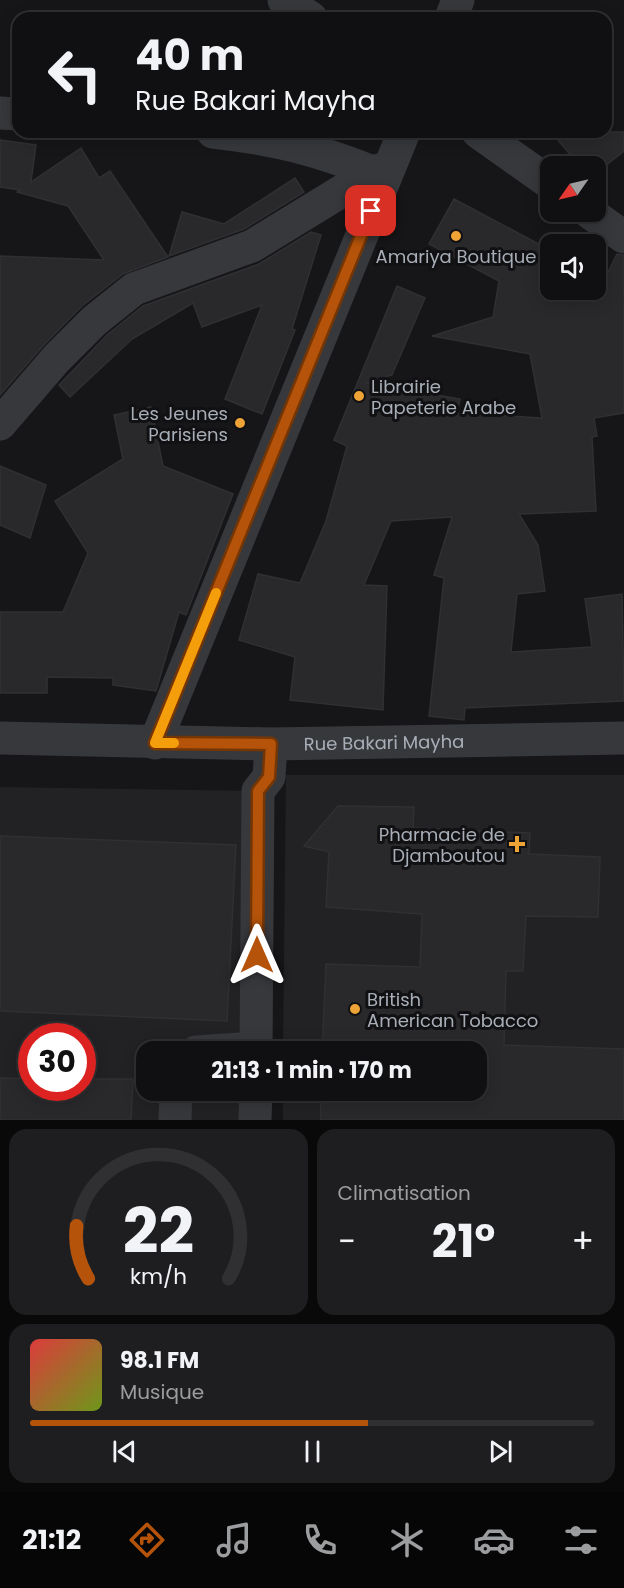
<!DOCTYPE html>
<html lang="fr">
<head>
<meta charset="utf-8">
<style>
  body { margin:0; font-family:Poppins,sans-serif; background:#1e1e20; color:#f1f3f6; height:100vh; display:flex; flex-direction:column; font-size:22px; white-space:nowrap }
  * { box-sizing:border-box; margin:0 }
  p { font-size:20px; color:#9c9d9f }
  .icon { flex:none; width:33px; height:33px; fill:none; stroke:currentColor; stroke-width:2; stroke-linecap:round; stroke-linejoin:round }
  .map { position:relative; height:1120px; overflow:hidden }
  .details { display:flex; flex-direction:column; gap:9px; padding:9px; background:#09090a; flex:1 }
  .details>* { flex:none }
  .top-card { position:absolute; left:12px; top:12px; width:600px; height:126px; border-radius:18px; box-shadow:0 3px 15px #0003,0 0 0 2px #303032; background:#101012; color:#f1f3f6; overflow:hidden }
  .needle { width:39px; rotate:236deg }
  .tools { position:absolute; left:540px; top:156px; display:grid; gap:12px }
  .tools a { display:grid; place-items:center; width:66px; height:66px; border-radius:12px; background:#101012; box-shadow:0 3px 15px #0003,0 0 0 2px #303032; font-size:30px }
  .speed { position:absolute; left:18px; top:1023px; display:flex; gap:12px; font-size:30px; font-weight:700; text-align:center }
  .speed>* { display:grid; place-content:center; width:78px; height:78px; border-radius:50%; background:#101012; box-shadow:0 3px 15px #0003,0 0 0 2px #303032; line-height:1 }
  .speed .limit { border:9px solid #d22; background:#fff; color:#111 }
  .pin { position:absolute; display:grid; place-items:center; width:51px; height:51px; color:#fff; margin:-26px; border-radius:12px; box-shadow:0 3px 9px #0006 }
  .me { position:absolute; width:66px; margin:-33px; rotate:0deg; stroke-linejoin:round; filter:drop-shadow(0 0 4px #0008) }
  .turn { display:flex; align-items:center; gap:21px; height:126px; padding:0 24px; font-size:27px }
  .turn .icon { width:78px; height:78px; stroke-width:2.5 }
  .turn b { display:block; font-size:42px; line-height:51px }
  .big { font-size:45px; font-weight:700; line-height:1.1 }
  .details .card { flex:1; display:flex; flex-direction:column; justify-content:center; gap:9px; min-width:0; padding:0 21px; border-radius:18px; background:#1e1e20 }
  .details .dial { align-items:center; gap:0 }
  .dial svg { height:156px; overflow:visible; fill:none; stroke:#303032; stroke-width:7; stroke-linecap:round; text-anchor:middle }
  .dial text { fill:#f1f3f6; stroke:none }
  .song { display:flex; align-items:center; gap:18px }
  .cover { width:72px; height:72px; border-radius:9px; background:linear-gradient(135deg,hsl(0 70% 55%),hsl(80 70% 35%)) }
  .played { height:6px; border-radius:3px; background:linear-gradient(90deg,#b45309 60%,#303032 60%) }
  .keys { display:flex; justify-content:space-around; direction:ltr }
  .heat { display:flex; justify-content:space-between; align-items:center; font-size:33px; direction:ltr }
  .details .tiles { flex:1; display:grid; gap:9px; grid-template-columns:1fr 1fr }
  .card:last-child { grid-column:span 2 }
  .trip { position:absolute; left:136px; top:1041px; width:351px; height:60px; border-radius:18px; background:#101012; box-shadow:0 3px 15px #0003,0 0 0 2px #303032; font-weight:700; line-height:60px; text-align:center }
  .menu { display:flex; height:96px; justify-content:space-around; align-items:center; background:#060607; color:#9c9d9f }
  .menu .icon { width:42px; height:42px }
  .menu .current { color:#b45309 }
  .menu b { font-size:27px; color:#f1f3f6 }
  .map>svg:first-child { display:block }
  .built { fill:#222225; fill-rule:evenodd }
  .building { fill:#29292c; stroke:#303033; stroke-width:1.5 }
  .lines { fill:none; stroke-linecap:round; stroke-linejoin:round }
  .minor { stroke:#37383c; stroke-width:33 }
  .tertiary { stroke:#37383c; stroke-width:33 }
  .route-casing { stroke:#753606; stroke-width:15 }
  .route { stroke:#b45309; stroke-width:10 }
  .slow { stroke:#f59e0b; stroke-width:10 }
  .poi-dot { fill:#eea337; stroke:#111113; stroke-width:2 }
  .labels { text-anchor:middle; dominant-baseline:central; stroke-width:6; stroke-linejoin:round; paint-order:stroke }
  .poi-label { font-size:18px; fill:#a8aeb7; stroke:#111113; text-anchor:start }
  .street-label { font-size:18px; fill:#a8aeb7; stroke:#111113 }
</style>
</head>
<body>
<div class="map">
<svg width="624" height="1120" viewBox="0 0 624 1120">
  <rect width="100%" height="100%" fill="#161618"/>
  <!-- built -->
  <g class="built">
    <polygon points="286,775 624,775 624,1120 283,1120 283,1091 477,1090 477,1052 283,1051"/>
    <path d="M 0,787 L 258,791 L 256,1051 L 147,1052 L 147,1090 L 256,1091 L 255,1120 L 0,1120 ZM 32,1036 L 82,1036 L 82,1088 L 32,1088 Z"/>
  </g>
  <!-- building -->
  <g class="building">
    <polygon points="551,132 624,132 624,151 605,166 580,166"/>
    <polygon points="0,140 36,145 31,182 81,148 99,178 110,171 168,257 123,274 82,306 42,347 0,395 0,256 104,260 68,206 17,192 20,190 0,187"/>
    <polygon points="295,178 304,192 244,229 169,256 182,212 224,224"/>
    <polygon points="454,199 550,250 550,290 599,290 617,254 624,255 624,413 594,418 597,436 592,437 596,511 519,514 538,545 545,591 517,594 511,652 592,647 585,599 622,594 624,701 465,708 464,720 429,716 444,578 434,575 452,517 391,521 364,585 387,586 383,710 290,700 295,657 239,640 258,574 300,583 326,521 347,446 334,440 397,286 425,298 392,375 366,383 460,399 457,413 542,418 530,354 432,336 493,317 499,281 429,244"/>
    <polygon points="311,232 321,235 292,329 295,330 262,414 225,399 262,305 202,327 193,303 132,339 70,397 59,385 107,335 143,306 259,264"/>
    <polygon points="151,407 163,466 233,494 186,615 179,612 156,691 113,685 113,678 47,677 47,693 0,693 0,612 63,612 88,553 55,501 123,459 114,415"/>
    <polygon points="0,466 46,485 30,538 0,525"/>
    <polygon points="338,806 414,807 413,828 530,833 529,854 600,857 598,917 526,916 523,971 506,971 504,1045 624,1049 624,1120 321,1120 320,1090 477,1090 477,1052 322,1052 326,964 420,967 422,914 326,907 329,852 304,846"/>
    <polygon points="0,836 236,845 227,1021 0,1011"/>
    <polygon points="0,1078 32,1079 32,1088 82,1088 82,1079 133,1079 131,1120 0,1120"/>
  </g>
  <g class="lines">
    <!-- minor -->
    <g class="minor">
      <polyline points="284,0 311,18"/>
      <polyline points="451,18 458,0"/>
      <polyline points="0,113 18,114"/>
      <path d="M 213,132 C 275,139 315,149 373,172"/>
      <polyline points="478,132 550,183"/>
      <polyline points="589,212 624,237"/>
      <polyline points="0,424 56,359 94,321 134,289 252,246 373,172 389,167"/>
      <polyline points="155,743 404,132"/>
      <polyline points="196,1052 256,1048"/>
      <polyline points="256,1052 258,791 269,777 271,744"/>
      <polyline points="175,1120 176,1090"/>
      <polyline points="255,1120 256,1090"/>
    </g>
    <!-- tertiary -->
    <path class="tertiary" id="s1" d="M 0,738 L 271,744 L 624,738"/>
  </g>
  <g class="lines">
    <defs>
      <polyline id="route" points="257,955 258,791 269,777 271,744 155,743 371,211"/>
    </defs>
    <!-- route casing -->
    <use href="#route" class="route-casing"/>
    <!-- route -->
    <use href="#route" class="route"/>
    <!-- slow -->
    <polyline class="slow" points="174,743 155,743 216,593"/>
  </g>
  <!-- markers -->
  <g class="poi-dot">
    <circle cx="456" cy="236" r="6"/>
    <circle cx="359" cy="396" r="6"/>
    <circle cx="240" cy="423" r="6"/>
    <path d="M514 835h6v6h6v6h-6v6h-6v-6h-6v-6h6z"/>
    <circle cx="355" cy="1009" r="6"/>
  </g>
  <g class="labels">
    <!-- poi labels -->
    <g class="poi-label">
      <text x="456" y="256" text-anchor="middle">Amariya Boutique</text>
      <text x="371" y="386">Librairie<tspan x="371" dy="21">Papeterie Arabe</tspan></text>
      <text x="228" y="413" text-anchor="end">Les Jeunes<tspan x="228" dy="21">Parisiens</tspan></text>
      <text x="505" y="834" text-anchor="end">Pharmacie de<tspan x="505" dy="21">Djamboutou</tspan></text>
      <text x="367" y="999">British<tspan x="367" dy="21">American Tobacco</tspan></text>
    </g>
    <!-- street labels -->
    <g class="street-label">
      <text stroke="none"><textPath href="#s1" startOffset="384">Rue Bakari Mayha</textPath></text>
    </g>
  </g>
</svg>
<div class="tools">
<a><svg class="needle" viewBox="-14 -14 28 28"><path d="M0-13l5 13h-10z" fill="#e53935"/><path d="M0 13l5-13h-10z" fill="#9c9d9f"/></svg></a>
<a><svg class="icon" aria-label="sound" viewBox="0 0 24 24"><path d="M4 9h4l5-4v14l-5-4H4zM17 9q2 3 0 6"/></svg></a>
</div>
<div class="speed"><div class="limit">30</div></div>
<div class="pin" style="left:371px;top:211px;background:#d93025"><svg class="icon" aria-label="arrive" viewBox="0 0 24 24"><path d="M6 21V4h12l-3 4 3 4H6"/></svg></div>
<svg class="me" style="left:257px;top:955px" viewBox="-20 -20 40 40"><path d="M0-17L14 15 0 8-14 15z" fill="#b45309" stroke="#fff" stroke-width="4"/></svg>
<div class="trip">21:13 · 1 min · 170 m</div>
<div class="top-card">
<div class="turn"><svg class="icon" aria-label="left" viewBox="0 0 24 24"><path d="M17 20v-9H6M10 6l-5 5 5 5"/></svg><div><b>40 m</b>Rue Bakari Mayha</div></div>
</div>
</div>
<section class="details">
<div class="tiles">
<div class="card dial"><svg viewBox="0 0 100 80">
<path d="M14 69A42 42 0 1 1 86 69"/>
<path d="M14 69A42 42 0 0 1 8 42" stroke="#b45309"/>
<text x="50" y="56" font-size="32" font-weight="700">22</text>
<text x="50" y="72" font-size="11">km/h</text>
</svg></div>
<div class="card"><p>Climatisation</p>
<div class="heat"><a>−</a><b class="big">21°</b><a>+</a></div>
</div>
<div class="card">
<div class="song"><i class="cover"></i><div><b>98.1 FM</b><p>Musique</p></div></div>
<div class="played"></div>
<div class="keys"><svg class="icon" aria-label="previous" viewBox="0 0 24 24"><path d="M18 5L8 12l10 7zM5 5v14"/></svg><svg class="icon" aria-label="pause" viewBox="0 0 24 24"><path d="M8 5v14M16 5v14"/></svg><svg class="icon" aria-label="next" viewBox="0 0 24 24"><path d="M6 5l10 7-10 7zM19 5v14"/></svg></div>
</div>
</div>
</section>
<nav class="menu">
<b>21:12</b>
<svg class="icon current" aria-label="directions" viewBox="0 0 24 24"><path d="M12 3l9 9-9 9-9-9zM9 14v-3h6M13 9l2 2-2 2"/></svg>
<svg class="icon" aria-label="music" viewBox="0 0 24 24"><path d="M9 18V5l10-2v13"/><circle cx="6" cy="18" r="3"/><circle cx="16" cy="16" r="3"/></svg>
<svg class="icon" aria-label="phone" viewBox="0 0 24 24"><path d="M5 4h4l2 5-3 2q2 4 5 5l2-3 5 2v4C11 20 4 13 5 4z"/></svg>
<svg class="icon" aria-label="climate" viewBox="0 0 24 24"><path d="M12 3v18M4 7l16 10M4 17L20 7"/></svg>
<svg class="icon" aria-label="car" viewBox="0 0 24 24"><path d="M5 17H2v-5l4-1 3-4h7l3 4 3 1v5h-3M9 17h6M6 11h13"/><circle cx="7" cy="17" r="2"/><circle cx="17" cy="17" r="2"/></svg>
<svg class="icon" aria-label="filters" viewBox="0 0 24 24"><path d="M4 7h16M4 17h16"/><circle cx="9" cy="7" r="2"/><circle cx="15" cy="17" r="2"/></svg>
</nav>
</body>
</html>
